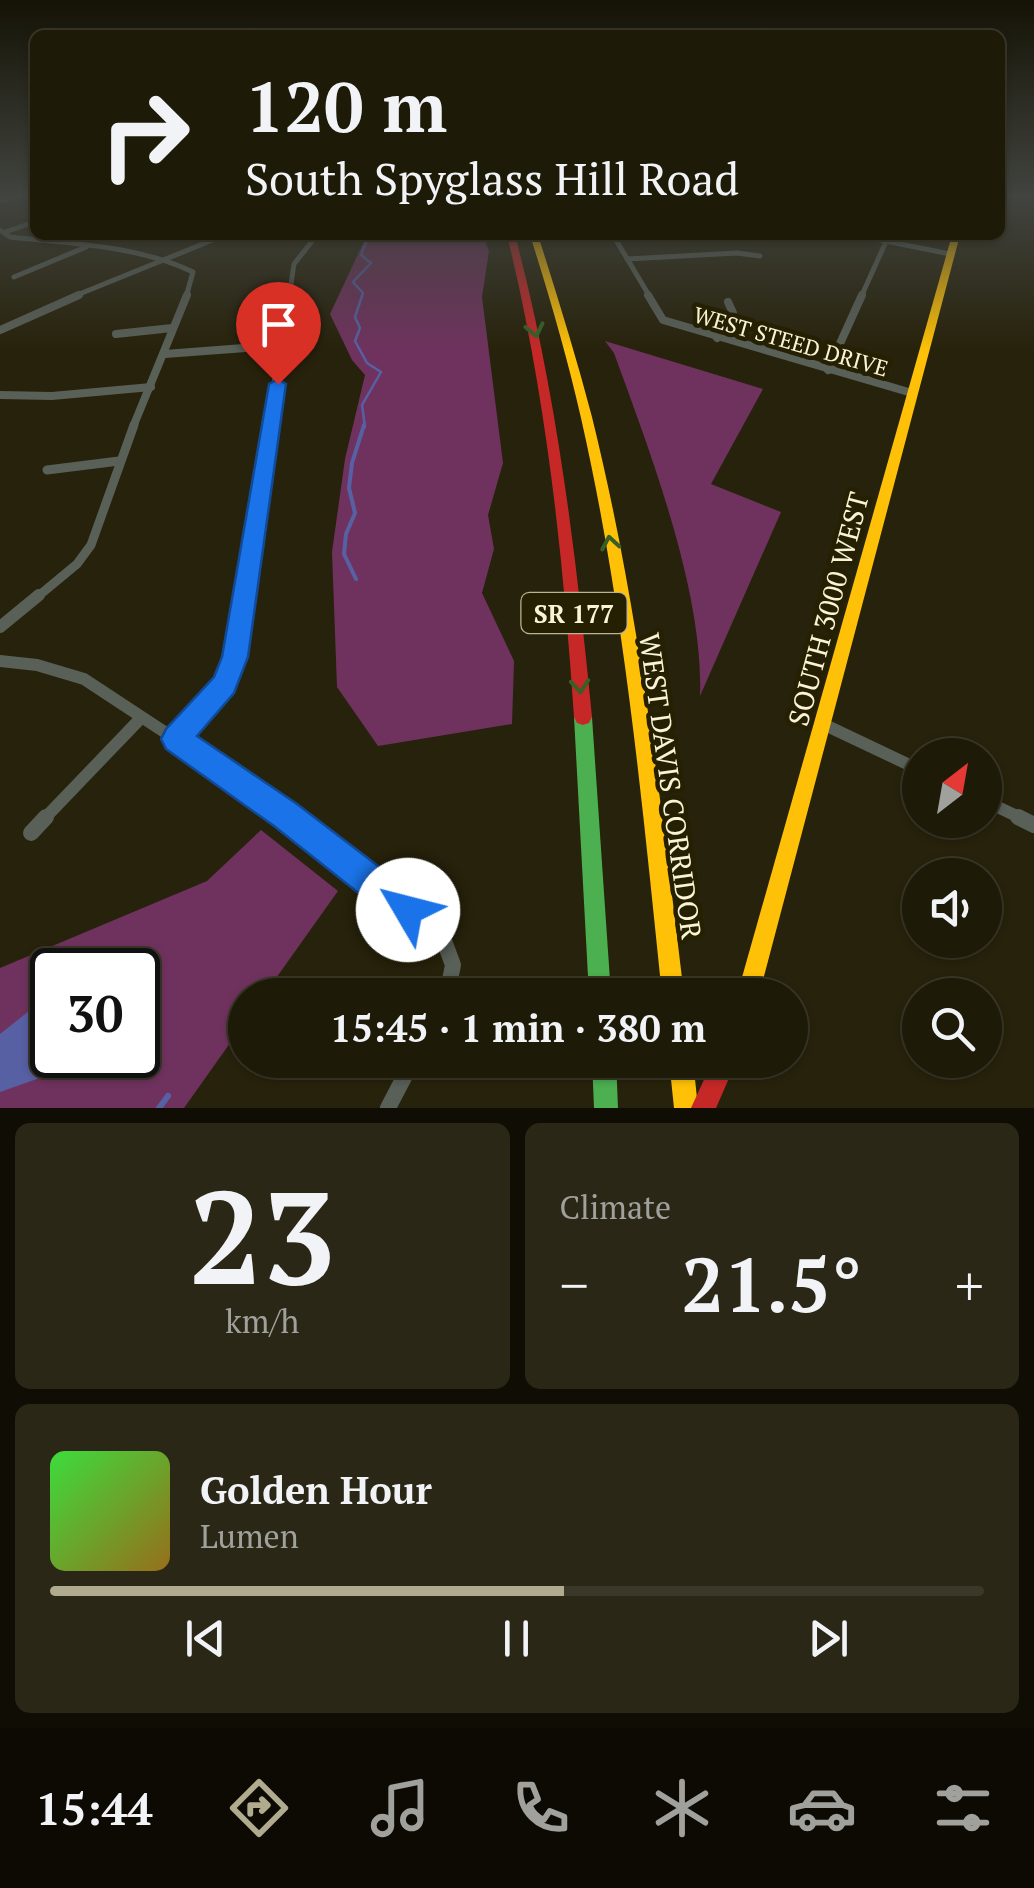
<!DOCTYPE html>
<html lang="en">
<head>
<meta charset="utf-8">
<style>
  body { margin:0; font-family:"PT Serif",serif; background:#2a2716; color:#f1f3f6; height:100vh; display:flex; flex-direction:column; font-size:38px; white-space:nowrap }
  * { box-sizing:border-box; margin:0 }
  p { font-size:32px; color:#a0a19c }
  .icon { flex:none; width:55px; height:55px; fill:none; stroke:currentColor; stroke-width:2; stroke-linecap:round; stroke-linejoin:round }
  .map { position:relative; height:1108px; overflow:hidden }
  .panel { display:flex; flex-direction:column; gap:15px; padding:15px; background:#100e04; flex:1 }
  .panel>* { flex:none }
  .guide { position:absolute; left:30px; top:30px; width:975px; height:210px; border-radius:15px; box-shadow:0 2px 8px #0004,0 0 0 2px #3b3829; background:#1d1a08; color:#f1f3f6; overflow:hidden }
  .needle { width:65px; rotate:31deg }
  .tools { position:absolute; left:902px; top:738px; display:grid; gap:20px }
  .tools a { display:grid; place-items:center; width:100px; height:100px; border-radius:50%; background:#1d1a08; box-shadow:0 2px 8px #0004,0 0 0 2px #3b3829; font-size:50px }
  .speed { position:absolute; left:30px; top:948px; display:flex; gap:20px; font-size:50px; font-weight:700; text-align:center }
  .speed>* { display:grid; place-content:center; width:130px; height:130px; border-radius:50%; background:#1d1a08; box-shadow:0 2px 8px #0004,0 0 0 2px #3b3829; line-height:1 }
  .speed .limit { border:5px solid #111; border-radius:15px; background:#fff; color:#111 }
  .pin { position:absolute; display:grid; place-items:center; width:85px; height:85px; color:#fff; margin:-102px -42px; border-radius:50% 50% 50% 0; rotate:-45deg; box-shadow:0 0 10px #0007 }
  .pin .icon { rotate:45deg }
  .me { position:absolute; width:110px; margin:-55px; rotate:307deg; stroke-linejoin:round; filter:drop-shadow(0 0 8px #0008) }
  .turn { display:flex; align-items:center; gap:35px; height:210px; padding:0 50px; font-size:45px }
  .turn .icon { width:130px; height:130px; stroke-width:2.5 }
  .turn b { display:block; font-size:70px; line-height:85px }
  .big { font-size:75px; font-weight:700; line-height:1.1 }
  .panel .tile { flex:1; display:flex; flex-direction:column; justify-content:center; gap:15px; min-width:0; padding:0 35px; border-radius:15px; background:#2a2716 }
  .panel .dial { align-items:center; gap:0 }
  .dial b { font-size:130px; line-height:1 }
  .song { display:flex; align-items:center; gap:30px }
  .cover { width:120px; height:120px; border-radius:15px; background:linear-gradient(135deg,hsl(120 70% 55%),hsl(40 70% 35%)) }
  .played { height:10px; border-radius:5px; background:linear-gradient(90deg,#b0aa8f 55%,#3b3829 55%) }
  .keys { display:flex; justify-content:space-around; direction:ltr }
  .heat { display:flex; justify-content:space-between; align-items:center; font-size:55px; direction:ltr }
  .panel .tiles { flex:1; display:grid; gap:15px; grid-template-columns:1fr 1fr }
  .tile:last-child { grid-column:span 2 }
  .trip { position:absolute; left:228px; top:978px; width:580px; height:100px; border-radius:50px; background:#1d1a08; box-shadow:0 2px 8px #0004,0 0 0 2px #3b3829; font-weight:700; line-height:100px; text-align:center }
  .dock { display:flex; height:160px; justify-content:space-around; align-items:center; background:#0c0a03; color:#a0a19c }
  .dock .icon { width:70px; height:70px }
  .dock .active { color:#b0aa8f }
  .dock b { font-size:45px; color:#f1f3f6 }
  .map>svg:first-child { display:block }
  .green { fill:#6f325e; fill-rule:evenodd }
  .water { fill:#5860a4 }
  .lines { fill:none; stroke-linecap:round; stroke-linejoin:round }
  .stream-far2 { stroke:#5860a4; stroke-width:2.5 }
  .stream-far1 { stroke:#5860a4; stroke-width:4 }
  .stream { stroke:#5860a4; stroke-width:6 }
  .street-far4 { stroke:#596058; stroke-width:5 }
  .street-far3 { stroke:#596058; stroke-width:8 }
  .street-far2 { stroke:#596058; stroke-width:9 }
  .street-far1 { stroke:#596058; stroke-width:12 }
  .street { stroke:#596058; stroke-width:16 }
  .fast { fill:#4caf50; fill-rule:evenodd }
  .slow { fill:#ffc107; fill-rule:evenodd }
  .jam { fill:#c62828; fill-rule:evenodd }
  .oneway { stroke:#376026 }
  .route { fill:#1a73e8; stroke:#114b97; stroke-width:2.5 }
  .labels { text-anchor:middle; dominant-baseline:central; stroke-width:9; stroke-linejoin:round; paint-order:stroke }
  .far-street-label { font-size:22px; fill:#faf3d6; stroke:#262003 }
  .shield { fill:#262003; stroke:#bab497; stroke-width:2.5 }
  .shield-label { font-size:25px; font-weight:bold; fill:#faf3d6 }
  .street-label { font-size:28px; fill:#faf3d6; stroke:#262003 }
</style>
</head>
<body>
<div class="map">
<svg width="1034" height="1108" viewBox="0 0 1034 1108">
  <rect width="100%" height="100%" fill="#27220b"/>
  <!-- green -->
  <g class="green">
    <polygon points="367,235 483,235 489,251 482,297 503,463 488,515 494,549 482,593 514,661 512,724 378,746 337,687 332,552 345,459 365,375 352,360 330,314"/>
    <path d="M 605,341 L 763,389 L 711,484 L 781,512 L 700,696 C 704,592 650,452 614,353 Z"/>
    <path d="M 261,830 L 338,891 L 264,995 L 245,995 L 245,1022 L 184,1108 L 0,1108 L 0,968 L 207,881 ZM 52,970 L 138,970 L 138,1055 L 52,1055 Z"/>
  </g>
  <!-- water -->
  <polygon class="water" points="52,1000 52,1055 87,1055 54,1073 0,1092 0,1034 34,1007"/>
  <g class="lines">
    <!-- stream-far2 -->
    <polyline class="stream-far2" points="365,427 362,405 381,372 367,363 355,341 360,328 355,317 363,293 353,282 371,263 361,255 369,235"/>
    <!-- stream-far1 -->
    <polyline class="stream-far1" points="356,579 344,554 346,534 355,513 349,488 352,463 364,425"/>
    <!-- stream -->
    <polyline class="stream" points="159,1108 168,1096"/>
    <!-- street-far4 -->
    <g class="street-far4">
      <polyline points="0,201 16,196"/>
      <path d="M 0,230 L 10,237 C 71,244 137,245 193,272 L 186,297"/>
      <polyline points="5,232 35,222"/>
      <polyline points="613,235 650,297"/>
      <polyline points="855,235 950,254"/>
      <polyline points="627,259 737,253 760,256"/>
      <polyline points="14,277 86,247"/>
      <polyline points="72,297 225,235"/>
      <polyline points="289,297 294,264 317,235"/>
      <polyline points="861,297 889,235"/>
    </g>
    <!-- street-far3 -->
    <g class="street-far3">
      <polyline points="648,295 663,320 912,393"/>
      <polyline points="0,330 79,295"/>
      <polyline points="116,334 172,328"/>
      <polyline points="717,338 733,313 728,302"/>
      <polyline points="165,354 284,345"/>
      <polyline points="828,370 862,295"/>
      <polyline points="0,395 52,396 151,387"/>
      <polyline points="133,427 187,295"/>
      <polyline points="269,427 289,295"/>
    </g>
    <!-- street-far2 -->
    <g class="street-far2">
      <polyline points="47,470 119,461"/>
      <polyline points="36,598 77,564 91,545 134,425"/>
      <polyline points="244,598 270,425"/>
    </g>
    <!-- street-far1 -->
    <g class="street-far1">
      <polyline points="0,627 39,595"/>
      <polyline points="0,661 37,665 84,679 248,787 290,819"/>
      <polyline points="823,724 920,770"/>
      <polyline points="176,739 224,685 235,657 244,595"/>
      <polyline points="985,801 1023,819"/>
      <polyline points="44,819 140,719"/>
    </g>
    <!-- street -->
    <g class="street">
      <polyline points="287,817 443,938 453,965 447,995"/>
      <polyline points="1018,817 1034,825"/>
      <polyline points="31,833 46,817"/>
      <polyline points="388,1108 413,1060"/>
    </g>
    <!-- fast -->
    <g class="fast">
      <polygon points="583,709 589,711 592,717 611,995 589,995 574,717 577,711"/>
      <polygon points="592,1060 616,1060 618,1108 594,1108"/>
    </g>
    <!-- slow -->
    <g class="slow">
      <path d="M 530,235 L 538,235 C 557,295 576,356 592,417 C 639,607 661,802 684,995 L 662,995 C 642,802 624,607 581,418 C 567,356 549,295 530,235 Z"/>
      <polygon points="952,235 960,235 759,995 737,995"/>
      <polygon points="669,1060 693,1060 698,1108 674,1108"/>
    </g>
    <!-- jam -->
    <g class="jam">
      <path d="M 507,235 L 515,235 C 557,393 576,554 592,717 L 589,723 L 583,725 L 577,723 L 574,717 C 563,554 546,394 507,235 Z"/>
      <polygon points="713,1060 737,1060 716,1108 691,1108"/>
    </g>
  </g>
  <!-- one-way arrows -->
  <defs><path id="oneway-chevron" d="M-2-3.5L2.5 0L-2 3.5" fill="none" stroke-width="1.6" stroke-linecap="round" stroke-linejoin="round" transform="scale(2.5)"/></defs>
  <g class="oneway">
    <use href="#oneway-chevron" transform="translate(535 330) rotate(78)"/>
    <use href="#oneway-chevron" transform="translate(610 543) rotate(-100)"/>
    <use href="#oneway-chevron" transform="translate(580 686) rotate(85)"/>
  </g>
  <!-- sky -->
  <linearGradient id="sky" x2="0" y2="1"><stop stop-color="#151306"/><stop offset="0.56" stop-color="#41443f"/><stop offset="1" stop-color="#41443f" stop-opacity="0"/></linearGradient>
  <rect width="1034" height="351" fill="url(#sky)"/>
  <!-- route -->
  <polygon class="route" points="278,379 286,384 248,657 234,693 197,736 297,804 420,898 425,910 420,922 408,927 395,922 274,826 166,749 161,739 166,729 214,677 222,657 269,384"/>
  <g class="labels">
    <!-- far-street labels -->
    <g class="far-street-label">
      <text transform="translate(791 341) rotate(16)">WEST STEED DRIVE</text>
    </g>
    <!-- shield labels -->
    <rect class="shield" x="521.5" y="593" width="105" height="40" rx="8"/>
    <g class="shield-label">
      <text x="574" y="613">SR 177</text>
    </g>
    <!-- street labels -->
    <g class="street-label">
      <text transform="translate(828 609) rotate(-75)">SOUTH 3000 WEST</text>
      <text transform="translate(671 786) rotate(82)">WEST DAVIS CORRIDOR</text>
    </g>
  </g>
</svg>
<div class="tools">
<a><svg class="needle" viewBox="-14 -14 28 28"><path d="M0-13l5 13h-10z" fill="#e53935"/><path d="M0 13l5-13h-10z" fill="#a0a19c"/></svg></a>
<a><svg class="icon" aria-label="sound" viewBox="0 0 24 24"><path d="M4 9h4l5-4v14l-5-4H4zM17 9q2 3 0 6"/></svg></a>
<a><svg class="icon" aria-label="search" viewBox="0 0 24 24"><circle cx="10" cy="10" r="6"/><path d="M15 15l6 6"/></svg></a>
</div>
<div class="speed"><div class="limit">30</div></div>
<div class="pin" style="left:278px;top:384px;background:#d93025"><svg class="icon" aria-label="arrive" viewBox="0 0 24 24"><path d="M6 21V4h12l-3 4 3 4H6"/></svg></div>
<svg class="me" style="left:408px;top:910px" viewBox="-20 -20 40 40"><circle r="19" fill="#fff"/><path d="M0-13L10 11 0 6-10 11z" fill="#1a73e8"/></svg>
<div class="trip">15:45 · 1 min · 380 m</div>
<div class="guide">
<div class="turn"><svg class="icon" aria-label="right" viewBox="0 0 24 24"><path d="M7 20v-9h11M14 6l5 5-5 5"/></svg><div><b>120 m</b>South Spyglass Hill Road</div></div>
</div>
</div>
<section class="panel">
<div class="tiles">
<div class="tile dial"><b>23</b><p>km/h</p></div>
<div class="tile"><p>Climate</p>
<div class="heat"><a>−</a><b class="big">21.5°</b><a>+</a></div>
</div>
<div class="tile">
<div class="song"><i class="cover"></i><div><b>Golden Hour</b><p>Lumen</p></div></div>
<div class="played"></div>
<div class="keys"><svg class="icon" aria-label="previous" viewBox="0 0 24 24"><path d="M18 5L8 12l10 7zM5 5v14"/></svg><svg class="icon" aria-label="pause" viewBox="0 0 24 24"><path d="M8 5v14M16 5v14"/></svg><svg class="icon" aria-label="next" viewBox="0 0 24 24"><path d="M6 5l10 7-10 7zM19 5v14"/></svg></div>
</div>
</div>
</section>
<nav class="dock">
<b>15:44</b>
<svg class="icon active" aria-label="directions" viewBox="0 0 24 24"><path d="M12 3l9 9-9 9-9-9zM9 14v-3h6M13 9l2 2-2 2"/></svg>
<svg class="icon" aria-label="music" viewBox="0 0 24 24"><path d="M9 18V5l10-2v13"/><circle cx="6" cy="18" r="3"/><circle cx="16" cy="16" r="3"/></svg>
<svg class="icon" aria-label="phone" viewBox="0 0 24 24"><path d="M5 4h4l2 5-3 2q2 4 5 5l2-3 5 2v4C11 20 4 13 5 4z"/></svg>
<svg class="icon" aria-label="climate" viewBox="0 0 24 24"><path d="M12 3v18M4 7l16 10M4 17L20 7"/></svg>
<svg class="icon" aria-label="car" viewBox="0 0 24 24"><path d="M5 17H2v-5l4-1 3-4h7l3 4 3 1v5h-3M9 17h6M6 11h13"/><circle cx="7" cy="17" r="2"/><circle cx="17" cy="17" r="2"/></svg>
<svg class="icon" aria-label="filters" viewBox="0 0 24 24"><path d="M4 7h16M4 17h16"/><circle cx="9" cy="7" r="2"/><circle cx="15" cy="17" r="2"/></svg>
</nav>
</body>
</html>
